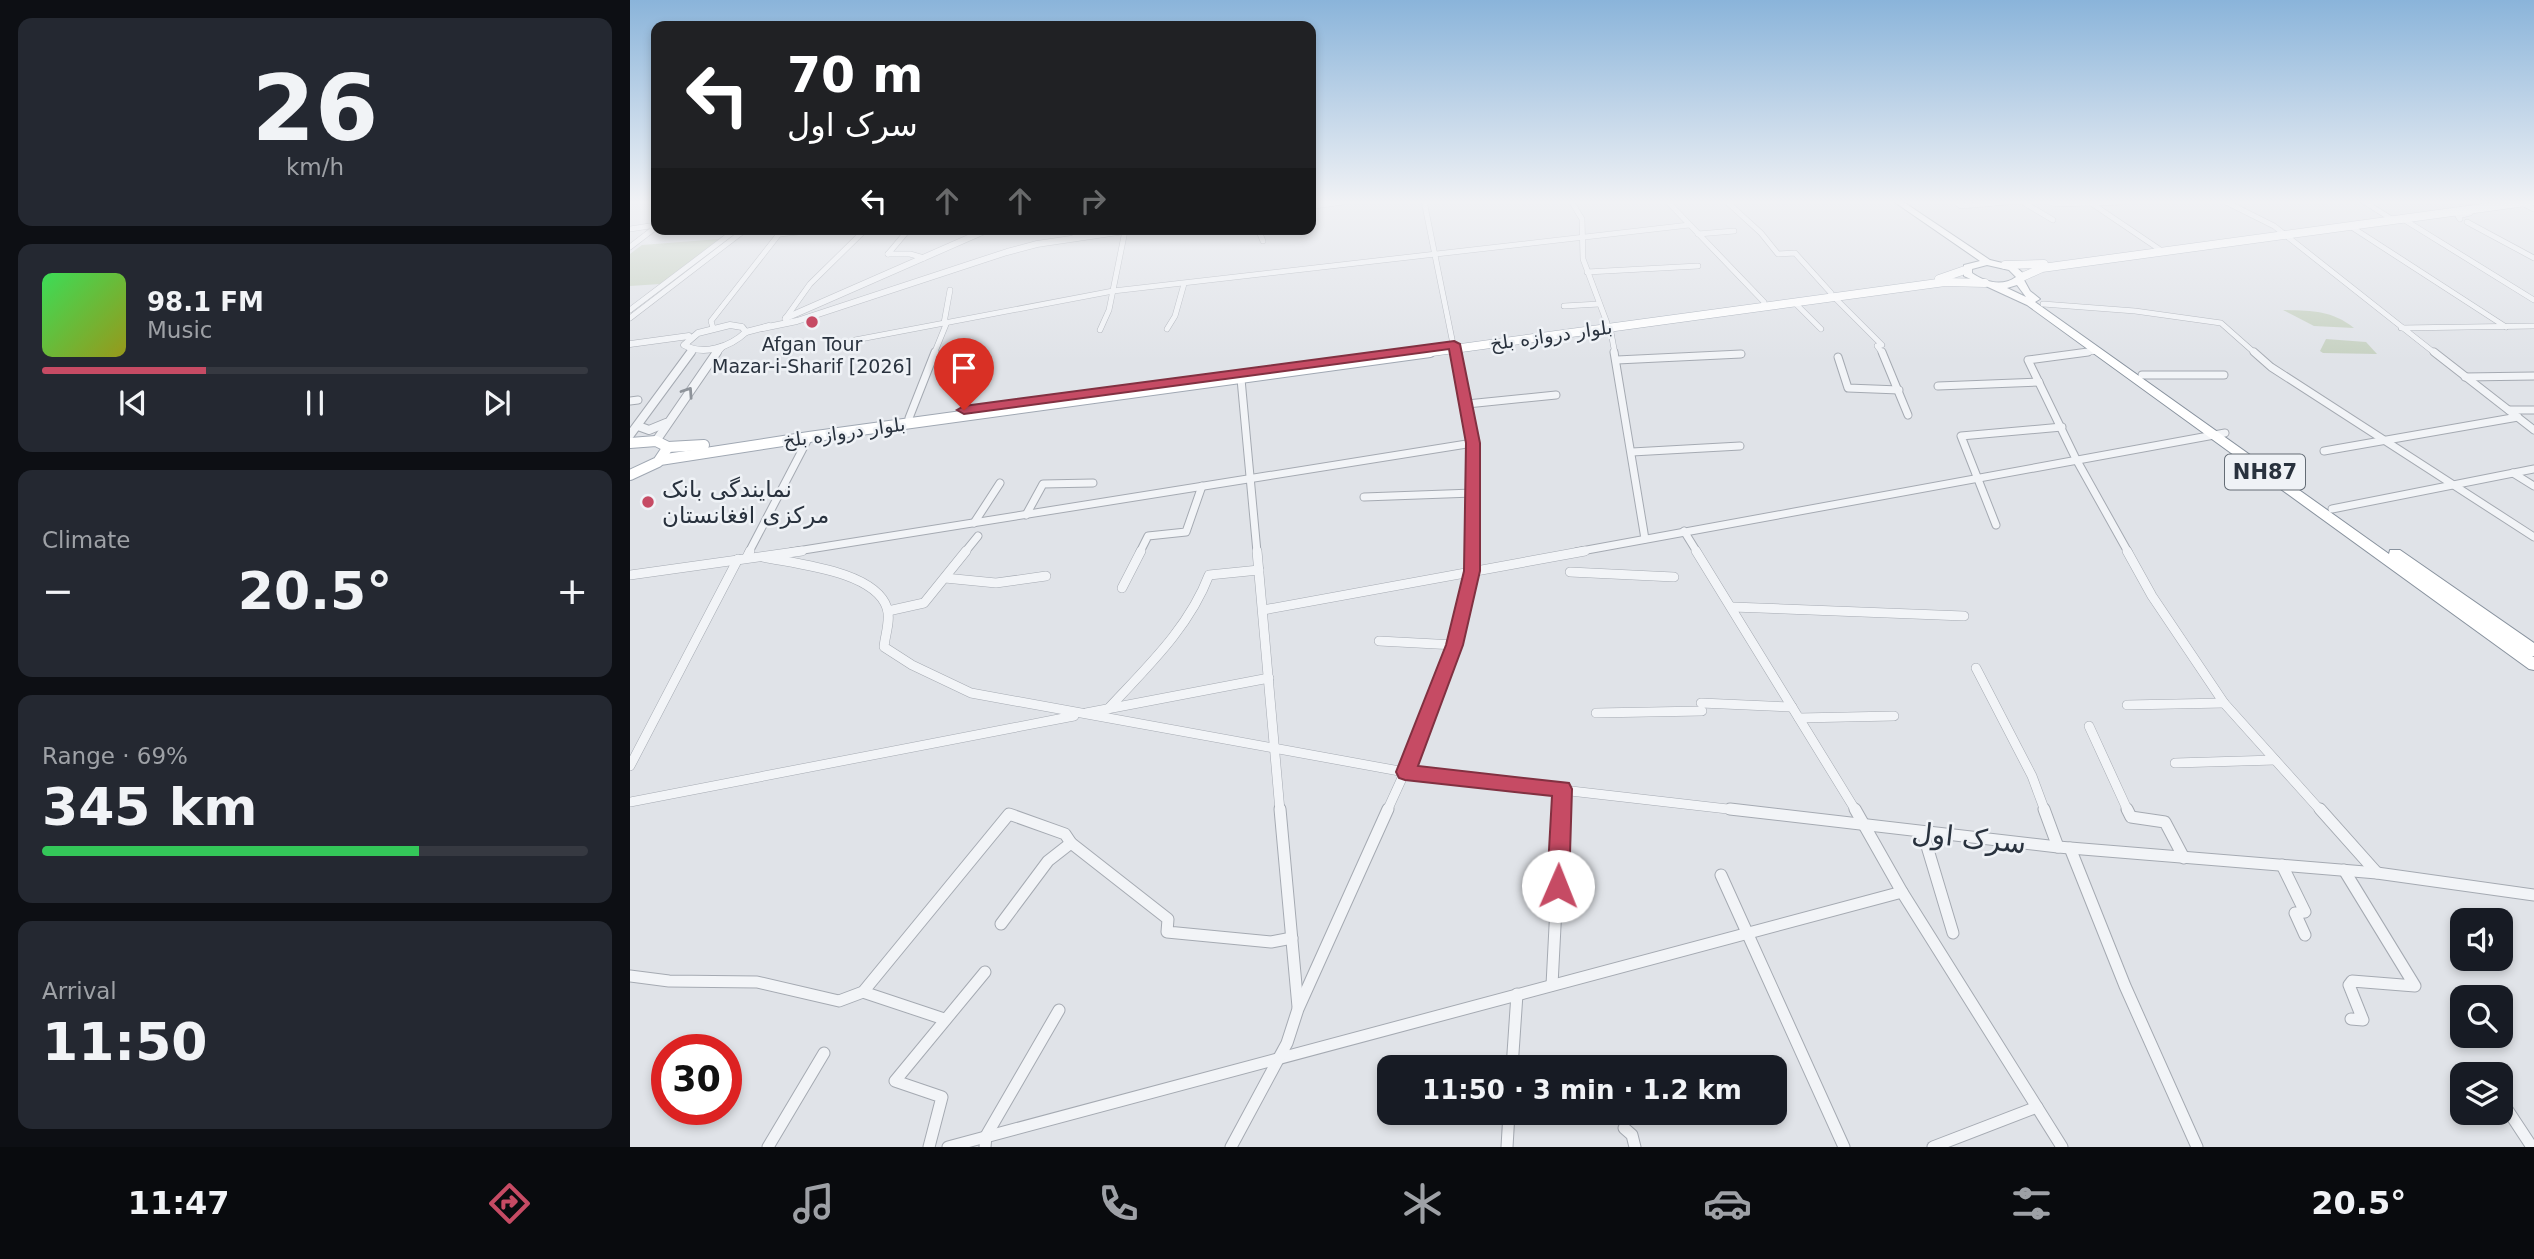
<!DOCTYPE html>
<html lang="en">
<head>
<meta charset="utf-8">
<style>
  body { margin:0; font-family:"DejaVu Sans",Cairo,sans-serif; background:#242831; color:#f1f3f6; height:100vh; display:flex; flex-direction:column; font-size:26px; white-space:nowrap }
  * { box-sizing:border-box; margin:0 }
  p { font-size:23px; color:#9ea1a6 }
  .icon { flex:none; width:38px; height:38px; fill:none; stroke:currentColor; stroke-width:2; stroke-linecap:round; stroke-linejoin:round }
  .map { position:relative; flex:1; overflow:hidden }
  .sheet { display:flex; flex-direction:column; gap:18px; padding:18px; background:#0d0f14; width:630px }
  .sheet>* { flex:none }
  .top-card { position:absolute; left:21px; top:21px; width:665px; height:214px; border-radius:14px; box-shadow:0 4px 10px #0003; background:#202124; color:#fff; overflow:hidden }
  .buttons { position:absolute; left:1820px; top:908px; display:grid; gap:14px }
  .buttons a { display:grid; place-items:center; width:63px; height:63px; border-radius:14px; background:#171b24; box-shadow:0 4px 10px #0003; font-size:35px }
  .speed { position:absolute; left:21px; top:1034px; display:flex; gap:14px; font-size:35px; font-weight:700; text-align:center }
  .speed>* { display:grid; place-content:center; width:91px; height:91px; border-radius:50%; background:#171b24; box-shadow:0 4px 10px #0003; line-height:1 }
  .speed .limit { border:10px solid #d22; background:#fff; color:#111 }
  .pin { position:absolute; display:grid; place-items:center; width:60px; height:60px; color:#fff; margin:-72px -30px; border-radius:50% 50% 50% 0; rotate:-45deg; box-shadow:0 0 7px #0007 }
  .pin .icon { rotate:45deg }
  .me { position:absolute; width:77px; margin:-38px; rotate:1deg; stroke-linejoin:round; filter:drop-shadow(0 0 5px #0008) }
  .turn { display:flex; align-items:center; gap:24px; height:147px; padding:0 21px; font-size:32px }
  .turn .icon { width:91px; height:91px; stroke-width:2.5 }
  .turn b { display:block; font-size:49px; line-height:60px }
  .lanes { display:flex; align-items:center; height:66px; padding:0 21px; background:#0003; justify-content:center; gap:35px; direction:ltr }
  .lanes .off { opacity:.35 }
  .big { font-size:52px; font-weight:700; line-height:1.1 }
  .sheet .tile { flex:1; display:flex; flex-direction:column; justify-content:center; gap:10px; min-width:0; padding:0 24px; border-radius:14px; background:#242831 }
  .sheet .dial { align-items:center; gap:0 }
  .dial b { font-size:91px; line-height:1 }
  .song { display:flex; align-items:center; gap:21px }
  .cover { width:84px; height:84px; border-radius:10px; background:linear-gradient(135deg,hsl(130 70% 55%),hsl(60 70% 35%)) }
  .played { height:7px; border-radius:4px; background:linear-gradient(90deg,#c64b64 30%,#363941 30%) }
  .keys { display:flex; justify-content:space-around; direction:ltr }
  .heat { display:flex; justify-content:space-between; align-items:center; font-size:38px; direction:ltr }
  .charge { height:10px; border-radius:5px; background:linear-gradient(90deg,#34c759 69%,#363941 0) }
  .trip { position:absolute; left:747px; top:1055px; width:410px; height:70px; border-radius:14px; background:#171b24; box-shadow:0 4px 10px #0003; font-weight:700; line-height:70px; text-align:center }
  .menu { display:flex; height:112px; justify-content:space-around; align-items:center; background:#090b0e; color:#9ea1a6 }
  .menu .icon { width:49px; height:49px }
  .menu .active { color:#c64b64 }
  .menu b { font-size:32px; color:#f1f3f6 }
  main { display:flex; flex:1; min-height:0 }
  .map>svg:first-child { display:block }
  .green { fill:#c6d1c1 }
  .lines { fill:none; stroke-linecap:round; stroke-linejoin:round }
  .minor-far3-casing { stroke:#a5aab2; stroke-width:6 }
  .minor-far2-casing { stroke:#a5aab2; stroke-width:9 }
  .minor-far1-casing { stroke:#a5aab2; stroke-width:10 }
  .minor-casing { stroke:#a5aab2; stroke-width:13 }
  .tertiary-far1-casing { stroke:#a5aab2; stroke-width:7 }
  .tertiary-casing { stroke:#a5aab2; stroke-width:10 }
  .primary-far1-casing { stroke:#a0a8b3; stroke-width:9 }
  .primary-casing { stroke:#a0a8b3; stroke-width:12 }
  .trunk-casing { stroke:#88929e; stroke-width:2 }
  .minor-far3 { stroke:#f2f4f7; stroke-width:5 }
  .minor-far2 { stroke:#f2f4f7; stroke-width:7 }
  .minor-far1 { stroke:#f2f4f7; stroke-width:9 }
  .minor { stroke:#f2f4f7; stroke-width:11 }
  .tertiary-far1 { stroke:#f2f4f7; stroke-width:6 }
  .tertiary { stroke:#f2f4f7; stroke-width:8 }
  .primary-far1 { stroke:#fff; stroke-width:8 }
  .primary { stroke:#fff; stroke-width:10 }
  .trunk { fill:#fff; fill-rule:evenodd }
  .oneway { stroke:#8e939a }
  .route { fill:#c64b64; stroke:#813141; stroke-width:2 }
  .poi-dot { fill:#c64b64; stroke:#eff2f6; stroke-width:2.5 }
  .labels { text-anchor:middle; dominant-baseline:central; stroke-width:5; stroke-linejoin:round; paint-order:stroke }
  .far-street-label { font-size:19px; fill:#29323e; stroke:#eff2f6 }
  .far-poi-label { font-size:19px; fill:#29323e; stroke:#eff2f6 }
  .shield { fill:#eff2f6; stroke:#646c75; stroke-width:2 }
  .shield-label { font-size:21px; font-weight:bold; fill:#29323e }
  .poi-label { font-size:23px; fill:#29323e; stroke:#eff2f6; text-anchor:start }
  .near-street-label { font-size:28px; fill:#29323e; stroke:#eff2f6 }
</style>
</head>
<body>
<main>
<section class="sheet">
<div class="tile dial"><b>26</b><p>km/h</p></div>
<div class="tile">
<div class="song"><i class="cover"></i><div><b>98.1 FM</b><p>Music</p></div></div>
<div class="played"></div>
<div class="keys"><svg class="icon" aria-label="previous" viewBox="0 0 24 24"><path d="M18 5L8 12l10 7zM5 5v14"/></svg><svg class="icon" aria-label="pause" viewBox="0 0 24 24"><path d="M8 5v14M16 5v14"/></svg><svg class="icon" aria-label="next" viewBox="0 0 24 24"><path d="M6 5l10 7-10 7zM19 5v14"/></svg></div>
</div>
<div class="tile"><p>Climate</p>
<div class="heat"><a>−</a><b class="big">20.5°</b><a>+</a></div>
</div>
<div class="tile"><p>Range · 69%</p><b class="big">345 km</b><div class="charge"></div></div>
<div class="tile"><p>Arrival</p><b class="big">11:50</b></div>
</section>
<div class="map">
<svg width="1904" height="1147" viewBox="0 0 1904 1147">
  <rect width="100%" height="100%" fill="#e0e3e8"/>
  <!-- green -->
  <g class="green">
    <polygon points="89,239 30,284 0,286 0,254 12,245"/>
    <path d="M 1653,310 C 1682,311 1701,310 1724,328 L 1684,326 Z"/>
    <polygon points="1696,339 1736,342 1747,354 1693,353 1690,351"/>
  </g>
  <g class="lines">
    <defs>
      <g id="minor-far3">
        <polyline points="794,201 825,354"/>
        <polyline points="941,201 952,219 953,259 977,323"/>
        <polyline points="1037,201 1134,302"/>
        <polyline points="1096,201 1131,233 1148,254 1165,253 1201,293"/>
        <polyline points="1324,201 1331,206 1389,201"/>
        <polyline points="1391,201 1423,220"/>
        <polyline points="1419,201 1424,204 1461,203 1529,249"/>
        <polyline points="1594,201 1644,226 1806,354"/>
        <polyline points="1733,201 1760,218"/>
        <polyline points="1890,202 1904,209"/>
        <polyline points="1461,203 1493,202"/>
        <polyline points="1773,219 1904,300"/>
        <polyline points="1830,219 1828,216 1840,213 1833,210"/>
        <polyline points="1837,222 1904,258"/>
        <polyline points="1720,226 1876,327"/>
        <polyline points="0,229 26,225"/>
        <polyline points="628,229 633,241"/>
        <polyline points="149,234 198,229"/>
        <polyline points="1068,234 1104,231"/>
        <polyline points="444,238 449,229"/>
        <polyline points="0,247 26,227"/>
        <polyline points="258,254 280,254 294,258"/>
        <polyline points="258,254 279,229"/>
        <polyline points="957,272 1068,266"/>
        <polyline points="1204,297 1252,345 1247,346 1253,354"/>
        <polyline points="1164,302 1191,329"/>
        <polyline points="1413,304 1505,311 1591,323 1626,354"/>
        <polyline points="934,306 969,304"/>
        <polyline points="0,310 107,229"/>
        <polyline points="0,318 116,229"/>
        <polyline points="155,319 180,284 236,229"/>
        <polyline points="314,323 320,290"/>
        <polyline points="980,327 985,354"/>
        <polyline points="83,328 81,321 153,229"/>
        <polyline points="1771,328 1904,326"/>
        <polyline points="537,329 545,316 554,284"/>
        <polyline points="470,330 479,310 495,231"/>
        <polyline points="225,340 483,291 1059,225"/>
        <polyline points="304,354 317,322"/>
        <polyline points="1444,354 1467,351"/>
      </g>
      <g id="minor-far2">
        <polyline points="825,352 843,443 842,552"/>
        <polyline points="984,352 1015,539"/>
        <polyline points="1252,352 1278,415"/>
        <polyline points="1458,352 1398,360 1446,459 1498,552"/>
        <polyline points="1624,352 1641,367 1904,537"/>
        <polyline points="1804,352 1904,430"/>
        <polyline points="1208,357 1218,388 1269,390"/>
        <polyline points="987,360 1111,354"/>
        <polyline points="1512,375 1594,375"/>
        <polyline points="1835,377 1904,376"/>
        <polyline points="611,379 627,552"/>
        <polyline points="1308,386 1409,382"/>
        <polyline points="0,401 8,400"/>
        <polyline points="837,404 926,395"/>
        <polyline points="1879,410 1904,410"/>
        <polyline points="279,418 305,352"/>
        <polyline points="1694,451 1888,417"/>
        <polyline points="1002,452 1110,446"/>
        <polyline points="1883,473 1904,486"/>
        <polyline points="734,497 843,493"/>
        <polyline points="1702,509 1904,469"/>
        <polyline points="396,515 413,484 463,483"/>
        <polyline points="344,523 370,483"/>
        <polyline points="1366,525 1331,436 1432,427"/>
        <polyline points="1054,531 1067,552"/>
        <polyline points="119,552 179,437"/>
        <polyline points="161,552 843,443"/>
        <polyline points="335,552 348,536"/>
        <polyline points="510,552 518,536 556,532 572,486"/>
        <polyline points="946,552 1595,433"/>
      </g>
      <g id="minor-far1">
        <polyline points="627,551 650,811"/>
        <polyline points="1066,551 1226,811"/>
        <polyline points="1497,551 1522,596 1594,703 1691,811"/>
        <polyline points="117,557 120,551"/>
        <path d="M 133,557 C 166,564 245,571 257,608 C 261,620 255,635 254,647 L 282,665 L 341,693 L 775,772 L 1115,811"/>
        <polyline points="940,572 1044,577"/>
        <polyline points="0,575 172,551"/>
        <polyline points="315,578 366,583 416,576"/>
        <polyline points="492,588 511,551"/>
        <polyline points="1102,607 1334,616"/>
        <polyline points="633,610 955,551"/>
        <polyline points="258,611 294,603 336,551"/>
        <polyline points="749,641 825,645"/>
        <polyline points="1346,668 1402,776 1415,811"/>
        <polyline points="1071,703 1162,707"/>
        <polyline points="1497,705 1594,703"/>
        <path d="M 478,709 C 516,668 559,628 579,575 L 629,570"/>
        <polyline points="456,713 639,678"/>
        <polyline points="966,713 1072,711"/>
        <polyline points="1169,718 1264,716"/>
        <polyline points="1459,726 1498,811"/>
        <polyline points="1545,763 1645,760"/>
        <polyline points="0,766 108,559"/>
        <polyline points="0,802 444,716"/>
        <path d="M 757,811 C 790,739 842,629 842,551"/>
        <polyline points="931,811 932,789"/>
      </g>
      <g id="minor">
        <polyline points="650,809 668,1007"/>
        <polyline points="1100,809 1428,847 1747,873 1904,895"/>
        <polyline points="1225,809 1272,892 1432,1147"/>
        <polyline points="1414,809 1428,847"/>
        <polyline points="1497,809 1501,817 1535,822 1554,858"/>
        <polyline points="1690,809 1747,873"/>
        <polyline points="1293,833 1323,933"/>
        <polyline points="1440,848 1495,986 1567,1147"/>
        <polyline points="1652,865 1675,912 1665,913 1675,935"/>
        <polyline points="1714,870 1785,986 1722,981 1719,985 1733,1020 1721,1019"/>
        <polyline points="1091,875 1214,1147"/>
        <polyline points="371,924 418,861 441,843"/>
        <polyline points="0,976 39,981 127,982 209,1001 233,992 379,814 435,834 441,843 538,919 537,932 641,942 662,938"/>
        <polyline points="922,985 931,809"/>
        <polyline points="233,992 314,1019"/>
        <polyline points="882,1068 887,994"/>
        <polyline points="1871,1100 1902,1147"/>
        <polyline points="994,1128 1002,1135 1005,1147"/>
        <polyline points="138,1147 194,1053"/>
        <polyline points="299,1147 312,1097 265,1081 355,972"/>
        <polyline points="318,1147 1272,892"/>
        <polyline points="355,1147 356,1136 429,1010"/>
        <polyline points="601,1147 657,1043 668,1009 758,809"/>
        <polyline points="877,1147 879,1113"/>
        <polyline points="1303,1147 1407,1107"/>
      </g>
      <g id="tertiary-far1">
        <polyline points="681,206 716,201"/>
        <polyline points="156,318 359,229"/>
        <path d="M 100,325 L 112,327 L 116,332 C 100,347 74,356 54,345 L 68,333 Z"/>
        <polyline points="133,328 167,321 377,252 407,244 508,229"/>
        <polyline points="116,332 139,326"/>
        <polyline points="0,344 59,336"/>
        <polyline points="60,354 63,350"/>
        <polyline points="86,354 92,347"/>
      </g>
      <g id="tertiary">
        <polyline points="8,426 19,430 36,423"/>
        <polyline points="0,435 61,352"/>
        <polyline points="26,441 87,352"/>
      </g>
      <g id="primary-far1">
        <polyline points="1375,265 1414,264"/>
        <polyline points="1392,277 1412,268 1903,201"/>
        <polyline points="1309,279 1335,270"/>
        <polyline points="787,354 1315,282 1355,283"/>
      </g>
      <g id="primary">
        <polyline points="0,443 26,441 38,447 28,462 0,475"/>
        <polyline points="38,447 74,445"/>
        <polyline points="30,460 179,437 800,352"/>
      </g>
      <path id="trunk" d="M 1263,201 L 1272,201 L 1360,260 L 1385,266 L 1397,277 L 1394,280 L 1400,291 L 1410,299 L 1405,302 L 1759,554 L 1760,550 L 1770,550 L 1904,643 L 1904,656 L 1902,656 L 1904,657 L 1904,670 L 1899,669 L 1397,305 L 1334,276 L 1334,265 L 1350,261 ZM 1357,265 L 1379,270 L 1386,277 C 1372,287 1355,282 1342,273 L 1342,269 ZM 1387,285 L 1396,297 L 1377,288 Z"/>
    </defs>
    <!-- minor-far3 casing -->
    <use href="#minor-far3" class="minor-far3-casing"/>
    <!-- minor-far2 casing -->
    <use href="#minor-far2" class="minor-far2-casing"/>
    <!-- minor-far1 casing -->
    <use href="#minor-far1" class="minor-far1-casing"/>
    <!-- minor casing -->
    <use href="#minor" class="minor-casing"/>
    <!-- tertiary-far1 casing -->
    <use href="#tertiary-far1" class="tertiary-far1-casing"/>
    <!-- tertiary casing -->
    <use href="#tertiary" class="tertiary-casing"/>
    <!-- primary-far1 casing -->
    <use href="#primary-far1" class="primary-far1-casing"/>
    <!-- primary casing -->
    <use href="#primary" class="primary-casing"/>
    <!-- trunk casing -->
    <use href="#trunk" class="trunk-casing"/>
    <!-- minor-far3 -->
    <use href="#minor-far3" class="minor-far3"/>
    <!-- minor-far2 -->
    <use href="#minor-far2" class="minor-far2"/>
    <!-- minor-far1 -->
    <use href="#minor-far1" class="minor-far1"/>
    <!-- minor -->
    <use href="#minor" class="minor"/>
    <!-- tertiary-far1 -->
    <use href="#tertiary-far1" class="tertiary-far1"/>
    <!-- tertiary -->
    <use href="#tertiary" class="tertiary"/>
    <!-- primary-far1 -->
    <use href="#primary-far1" class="primary-far1"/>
    <!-- primary -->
    <use href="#primary" class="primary"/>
    <!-- trunk -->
    <use href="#trunk" class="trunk"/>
  </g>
  <!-- one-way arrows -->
  <defs><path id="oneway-chevron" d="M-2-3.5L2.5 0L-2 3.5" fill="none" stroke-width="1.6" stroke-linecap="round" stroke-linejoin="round" transform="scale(1.75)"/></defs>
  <use class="oneway" href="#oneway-chevron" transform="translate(58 392) rotate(-56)"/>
  <!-- sky -->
  <linearGradient id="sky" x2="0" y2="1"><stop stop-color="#8ab4da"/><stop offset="0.56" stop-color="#f1f2f5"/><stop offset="1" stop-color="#f1f2f5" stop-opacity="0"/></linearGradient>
  <rect width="1904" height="361" fill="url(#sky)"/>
  <!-- route -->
  <polygon class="route" points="824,341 830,344 850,443 850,571 833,645 788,766 939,783 942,789 939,886 935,893 928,896 920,893 917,886 922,796 775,780 769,778 766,772 816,645 834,571 836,443 819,349 334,414 327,410 334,406"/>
  <!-- markers -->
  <g class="poi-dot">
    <circle cx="182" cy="322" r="7"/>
    <circle cx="18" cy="502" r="7"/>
  </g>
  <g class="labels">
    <!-- far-street labels -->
    <g class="far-street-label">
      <text transform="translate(921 335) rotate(-8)">بلوار دروازه بلخ</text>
      <text transform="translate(214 432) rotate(-8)">بلوار دروازه بلخ</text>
    </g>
    <!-- far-poi labels -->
    <g class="far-poi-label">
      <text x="182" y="344">Afgan Tour<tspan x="182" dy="22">Mazar-i-Sharif [2026]</tspan></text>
    </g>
    <!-- shield labels -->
    <rect class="shield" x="1595" y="454.5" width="80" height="35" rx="5"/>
    <g class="shield-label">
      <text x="1635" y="472">NH87</text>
    </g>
    <!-- poi labels -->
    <g class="poi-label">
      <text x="32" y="489">نمایندگی بانک<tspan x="32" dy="26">مرکزی افغانستان</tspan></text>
    </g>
    <!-- near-street labels -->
    <g class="near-street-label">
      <text transform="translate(1339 838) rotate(6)">سرک اول</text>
    </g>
  </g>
</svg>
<div class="buttons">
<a><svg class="icon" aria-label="sound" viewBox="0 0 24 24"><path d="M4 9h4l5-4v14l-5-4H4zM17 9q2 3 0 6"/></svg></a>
<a><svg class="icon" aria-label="search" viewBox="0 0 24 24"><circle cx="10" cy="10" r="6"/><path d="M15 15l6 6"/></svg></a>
<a><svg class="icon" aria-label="layers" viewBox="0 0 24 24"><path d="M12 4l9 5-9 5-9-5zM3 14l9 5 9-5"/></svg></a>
</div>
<div class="speed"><div class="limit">30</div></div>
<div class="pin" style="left:334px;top:410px;background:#d93025"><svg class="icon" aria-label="arrive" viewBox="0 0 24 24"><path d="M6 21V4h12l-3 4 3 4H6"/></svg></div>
<svg class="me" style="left:928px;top:886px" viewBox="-20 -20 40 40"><circle r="19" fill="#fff"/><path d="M0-13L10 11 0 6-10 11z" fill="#c64b64"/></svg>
<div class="trip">11:50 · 3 min · 1.2 km</div>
<div class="top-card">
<div class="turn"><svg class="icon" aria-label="left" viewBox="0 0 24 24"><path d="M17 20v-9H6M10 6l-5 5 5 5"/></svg><div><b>70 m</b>سرک اول</div></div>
<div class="lanes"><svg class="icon" aria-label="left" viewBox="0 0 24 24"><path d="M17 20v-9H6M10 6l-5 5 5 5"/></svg><svg class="icon off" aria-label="ahead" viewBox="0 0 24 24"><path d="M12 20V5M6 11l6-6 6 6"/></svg><svg class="icon off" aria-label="ahead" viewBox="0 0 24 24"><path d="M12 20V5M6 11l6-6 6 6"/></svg><svg class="icon off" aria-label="right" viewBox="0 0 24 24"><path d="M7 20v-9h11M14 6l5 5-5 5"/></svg></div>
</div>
</div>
</main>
<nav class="menu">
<b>11:47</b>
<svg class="icon active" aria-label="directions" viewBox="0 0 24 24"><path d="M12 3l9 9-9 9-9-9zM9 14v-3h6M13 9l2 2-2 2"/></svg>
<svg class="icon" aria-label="music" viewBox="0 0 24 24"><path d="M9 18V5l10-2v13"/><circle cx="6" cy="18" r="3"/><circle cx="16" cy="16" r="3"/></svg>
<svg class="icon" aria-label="phone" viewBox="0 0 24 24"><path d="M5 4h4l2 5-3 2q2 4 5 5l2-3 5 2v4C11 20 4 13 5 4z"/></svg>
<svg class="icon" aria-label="climate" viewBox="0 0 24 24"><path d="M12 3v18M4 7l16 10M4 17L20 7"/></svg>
<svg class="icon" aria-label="car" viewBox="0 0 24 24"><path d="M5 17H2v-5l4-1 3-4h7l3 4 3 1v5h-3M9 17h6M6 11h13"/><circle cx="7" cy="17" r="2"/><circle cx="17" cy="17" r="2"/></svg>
<svg class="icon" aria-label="filters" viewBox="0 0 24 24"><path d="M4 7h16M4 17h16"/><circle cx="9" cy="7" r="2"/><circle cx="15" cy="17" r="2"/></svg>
<b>20.5°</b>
</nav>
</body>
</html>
